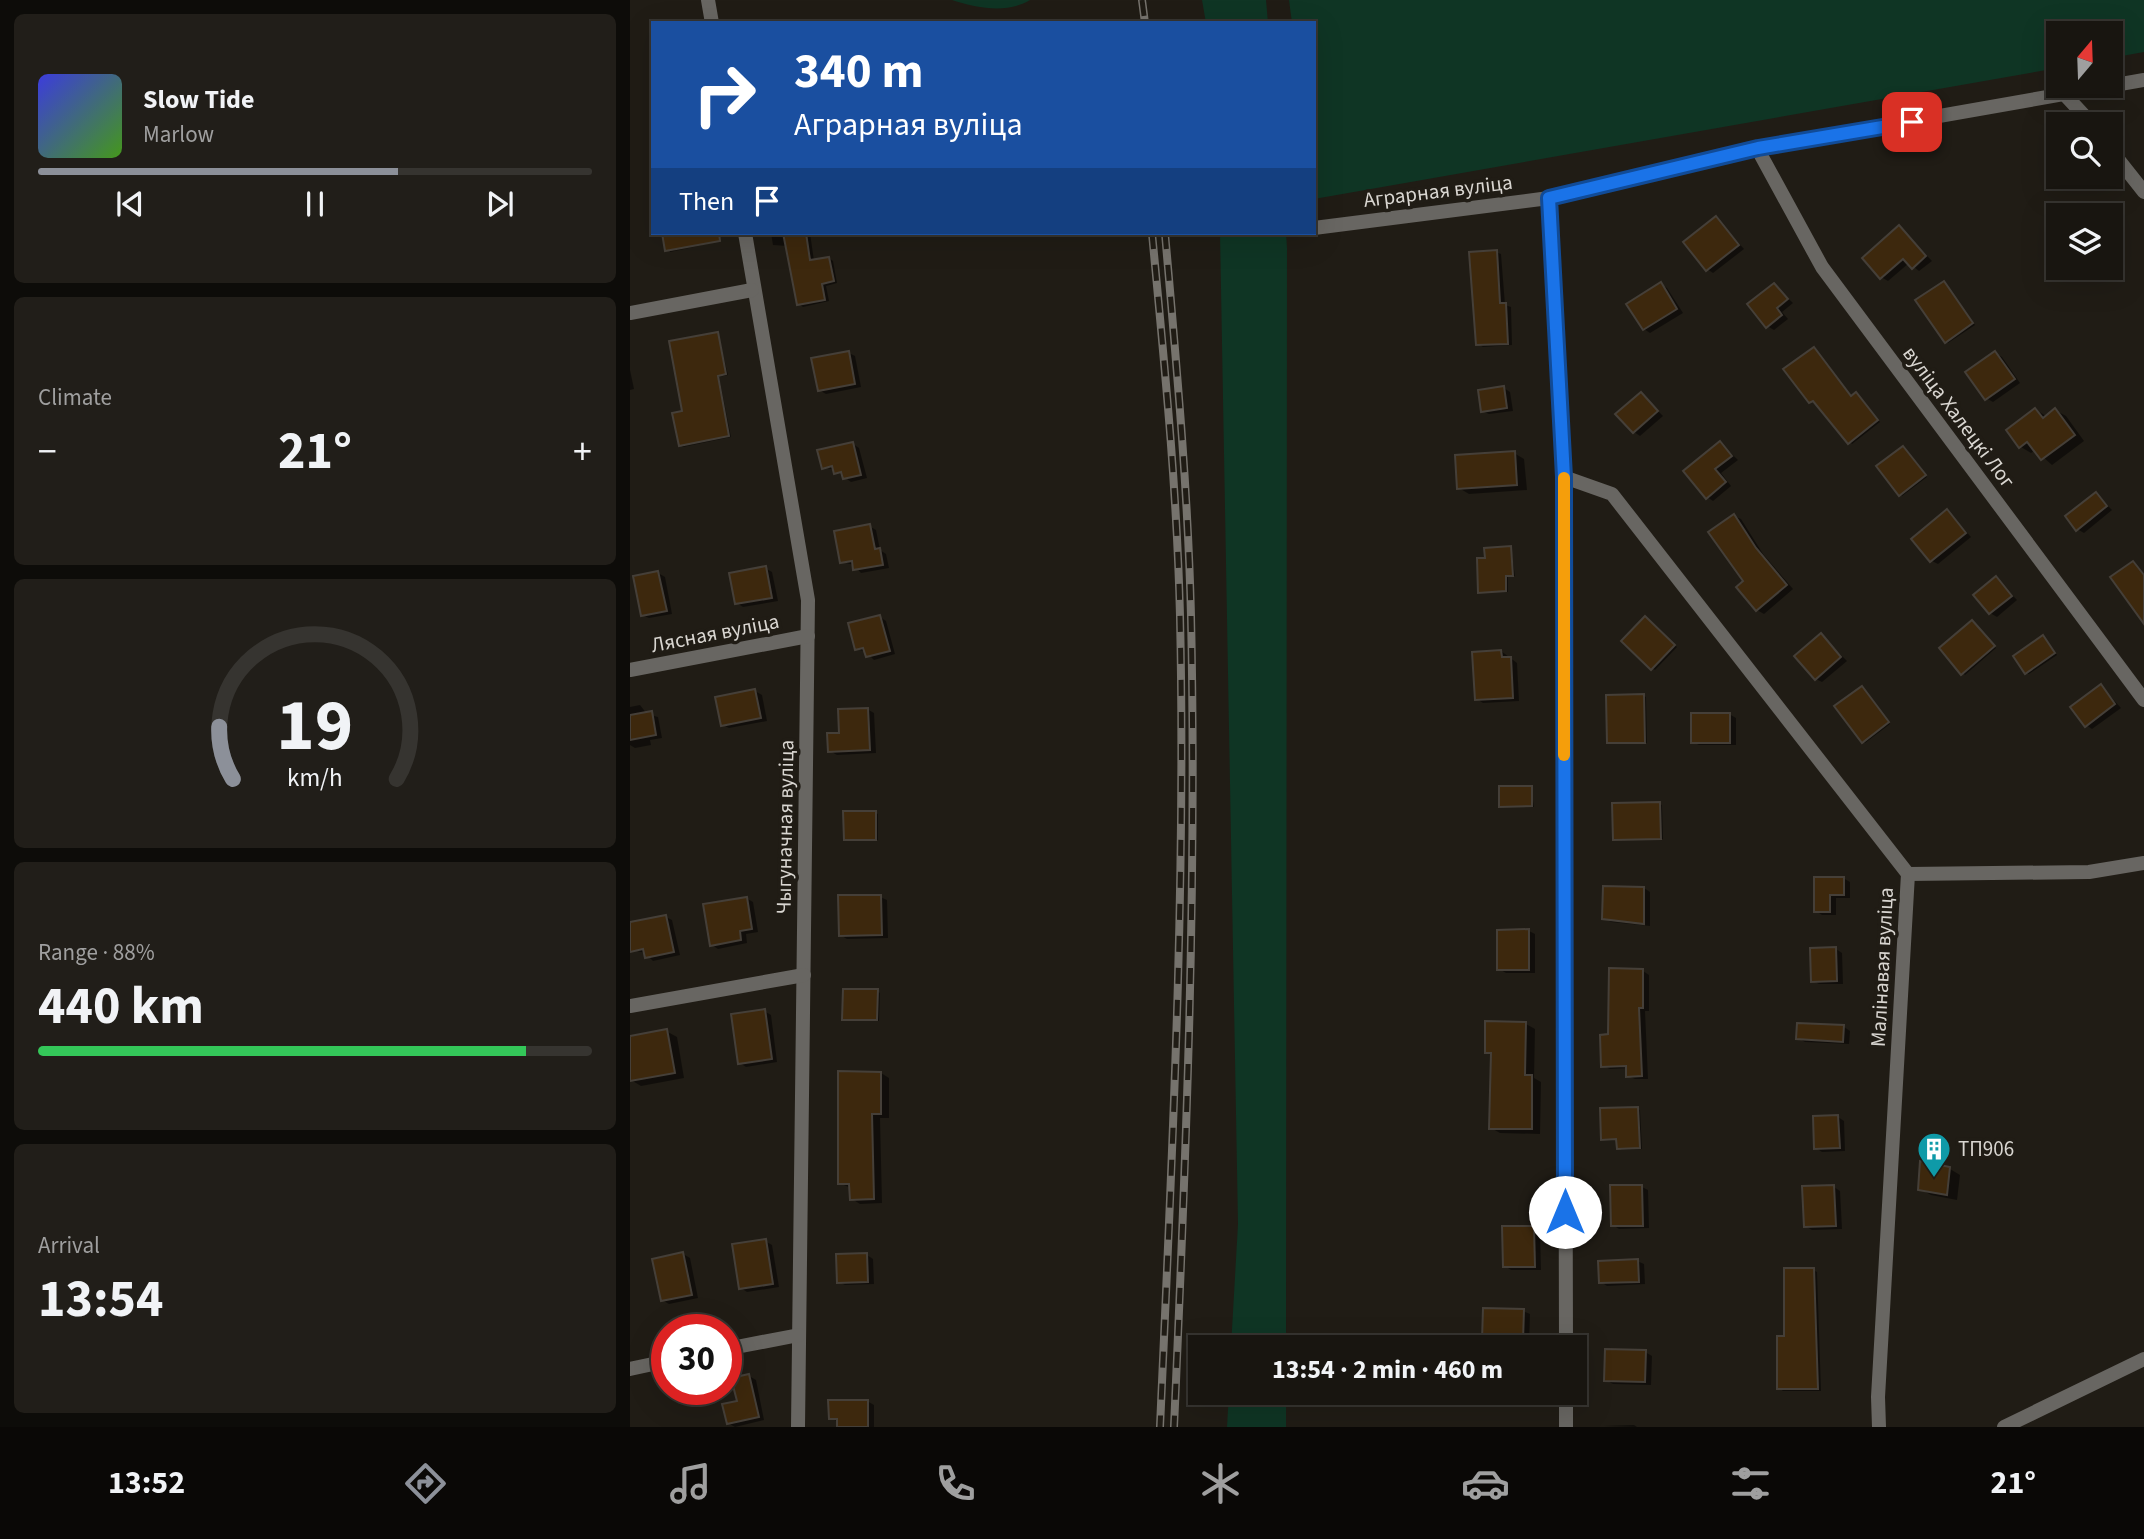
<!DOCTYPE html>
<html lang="en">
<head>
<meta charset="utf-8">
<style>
  body { margin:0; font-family:"Source Sans 3",sans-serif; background:#211e19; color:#f1f3f6; height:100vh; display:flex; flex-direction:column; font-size:26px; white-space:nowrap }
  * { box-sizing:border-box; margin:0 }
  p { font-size:23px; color:#9f9f9f }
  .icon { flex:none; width:38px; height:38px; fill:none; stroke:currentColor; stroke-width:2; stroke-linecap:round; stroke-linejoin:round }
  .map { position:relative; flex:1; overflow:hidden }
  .details { display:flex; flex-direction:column; gap:14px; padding:14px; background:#0d0c09; width:630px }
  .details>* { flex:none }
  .top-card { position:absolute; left:21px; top:21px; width:665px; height:214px; border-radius:0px; box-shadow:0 7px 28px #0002,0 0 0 2px #363430; background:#1a4fa0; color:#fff; overflow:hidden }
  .needle { width:46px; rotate:19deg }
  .tools { position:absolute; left:1416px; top:21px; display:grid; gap:14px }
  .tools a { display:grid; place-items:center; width:77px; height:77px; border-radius:0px; background:#181510; box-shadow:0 7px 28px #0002,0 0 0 2px #363430; font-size:35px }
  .speed { position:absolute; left:21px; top:1314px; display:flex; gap:14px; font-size:35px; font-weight:700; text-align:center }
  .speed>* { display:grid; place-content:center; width:91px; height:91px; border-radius:50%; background:#181510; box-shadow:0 7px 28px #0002,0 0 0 2px #363430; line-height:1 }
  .speed .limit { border:10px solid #d22; background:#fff; color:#111 }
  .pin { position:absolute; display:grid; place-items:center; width:60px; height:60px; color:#fff; margin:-30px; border-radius:14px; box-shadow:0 4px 10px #0006 }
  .me { position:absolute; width:77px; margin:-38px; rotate:0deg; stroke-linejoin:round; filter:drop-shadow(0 0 5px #0008) }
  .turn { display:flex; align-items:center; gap:24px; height:147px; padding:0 28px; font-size:32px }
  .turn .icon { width:91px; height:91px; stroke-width:2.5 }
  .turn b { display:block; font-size:49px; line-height:60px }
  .then { display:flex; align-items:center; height:66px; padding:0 28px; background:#0003; gap:14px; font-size:26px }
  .big { font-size:52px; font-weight:700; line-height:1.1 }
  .details .widget { flex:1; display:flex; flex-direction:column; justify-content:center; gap:10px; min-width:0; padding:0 24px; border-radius:10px; background:#211e19 }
  .details .dial { align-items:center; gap:0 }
  .dial svg { height:182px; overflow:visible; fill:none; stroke:#363430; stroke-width:7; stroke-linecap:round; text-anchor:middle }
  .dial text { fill:#f1f3f6; stroke:none }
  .song { display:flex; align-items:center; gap:21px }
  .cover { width:84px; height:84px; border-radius:10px; background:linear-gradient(135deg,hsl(240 70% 55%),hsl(100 70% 35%)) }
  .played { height:7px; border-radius:4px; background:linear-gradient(90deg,#8c9099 65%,#363430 65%) }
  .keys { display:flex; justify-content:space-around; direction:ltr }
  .heat { display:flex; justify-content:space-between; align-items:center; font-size:38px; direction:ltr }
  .charge { height:10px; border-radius:5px; background:linear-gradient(90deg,#34c759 88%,#363430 0) }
  .trip { position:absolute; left:558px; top:1335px; width:399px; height:70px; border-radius:0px; background:#181510; box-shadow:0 7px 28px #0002,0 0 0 2px #363430; font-weight:700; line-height:70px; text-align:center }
  .menu { display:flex; height:112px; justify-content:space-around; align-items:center; background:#0a0806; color:#9f9f9f }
  .menu .icon { width:49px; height:49px }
  .menu .active { color:#8c9099 }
  .menu b { font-size:32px; color:#f1f3f6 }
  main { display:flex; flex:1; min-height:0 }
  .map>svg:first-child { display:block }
  .green { fill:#0f3524 }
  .shadow { fill:#0007 }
  .building { fill:#3d280d; stroke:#453f38; stroke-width:2 }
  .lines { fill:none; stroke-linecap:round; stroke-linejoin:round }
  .minor { stroke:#686662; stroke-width:14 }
  .rail-casing { stroke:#76736d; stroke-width:8 }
  .rail { stroke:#201c15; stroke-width:5; stroke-dasharray:16; stroke-linecap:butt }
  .route-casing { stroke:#114b97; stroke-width:18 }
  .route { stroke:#1a73e8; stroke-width:12 }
  .slow { stroke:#f59e0b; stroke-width:12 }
  .labels { text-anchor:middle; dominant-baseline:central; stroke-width:7; stroke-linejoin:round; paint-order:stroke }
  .street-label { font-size:21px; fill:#d9d6d1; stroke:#201c15 }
  .poi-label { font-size:21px; fill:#d9d6d1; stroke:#201c15; text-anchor:start }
</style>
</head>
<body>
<main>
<section class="details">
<div class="widget">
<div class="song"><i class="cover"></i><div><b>Slow Tide</b><p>Marlow</p></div></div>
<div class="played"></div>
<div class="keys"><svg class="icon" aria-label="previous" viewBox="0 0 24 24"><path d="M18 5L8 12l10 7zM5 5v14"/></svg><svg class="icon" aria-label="pause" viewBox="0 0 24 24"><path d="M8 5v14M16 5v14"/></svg><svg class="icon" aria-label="next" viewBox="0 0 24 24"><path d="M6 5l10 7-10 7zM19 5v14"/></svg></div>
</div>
<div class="widget"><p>Climate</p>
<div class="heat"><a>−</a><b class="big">21°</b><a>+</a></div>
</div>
<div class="widget dial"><svg viewBox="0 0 100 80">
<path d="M14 69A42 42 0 1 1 86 69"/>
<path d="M14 69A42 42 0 0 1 8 46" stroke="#8c9099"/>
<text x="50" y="56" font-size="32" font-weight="700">19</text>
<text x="50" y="72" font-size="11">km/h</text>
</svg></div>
<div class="widget"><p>Range · 88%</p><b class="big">440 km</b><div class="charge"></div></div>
<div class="widget"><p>Arrival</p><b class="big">13:54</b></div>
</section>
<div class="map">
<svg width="1514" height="1427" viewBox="0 0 1514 1427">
  <rect width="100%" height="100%" fill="#201c15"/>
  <!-- green -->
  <g class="green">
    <path d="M 322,0 L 400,0 C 377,14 347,8 322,0 Z"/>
    <polygon points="572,0 636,0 638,23 576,23"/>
    <polygon points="659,0 1514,0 1514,52 1481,58 1480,33 1428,33 1428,68 684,199 684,23 662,23"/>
    <polygon points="590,233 656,233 657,248 656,1347 601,1347 608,1224"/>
    <polygon points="599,1393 656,1393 656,1427 597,1427"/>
  </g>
  <!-- shadow -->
  <g class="shadow">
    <polygon points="1086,218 1114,249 1083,273 1077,269"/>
    <polygon points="1269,227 1302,261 1289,271 1279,263 1258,281 1251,277"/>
    <polygon points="34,233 80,233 82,243 40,252"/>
    <polygon points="141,233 180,233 184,261 199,258 203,261 207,283 196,286 199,301 173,307 169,304 158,246 143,245"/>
    <polygon points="866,252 871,254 875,305 881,307 882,345 853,347 848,344"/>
    <polygon points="1314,283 1345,325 1318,343 1316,342"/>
    <polygon points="1031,284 1037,288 1053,313 1020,333 1014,329"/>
    <polygon points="1144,285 1163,303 1152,312 1158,319 1144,330 1137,326"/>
    <polygon points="88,334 98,375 89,377 101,437 53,447 50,445 54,412"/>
    <polygon points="1186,350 1222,397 1229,396 1250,422 1222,444 1186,402 1180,402"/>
    <polygon points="219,353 225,356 231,387 196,394 189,390"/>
    <polygon points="1365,353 1372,357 1390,383 1363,402 1356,398"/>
    <polygon points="0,370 4,389 0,390"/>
    <polygon points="874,388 880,392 883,411 859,414 852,411"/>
    <polygon points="1011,394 1033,416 1010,436 1004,432"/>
    <polygon points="1406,410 1416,416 1425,410 1436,416 1454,441 1422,465 1405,450 1401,453 1391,447"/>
    <polygon points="1090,443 1108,460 1091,473 1101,486 1083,501 1077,497"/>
    <polygon points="223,444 229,448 237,478 221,482 205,470 193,467"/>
    <polygon points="1273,448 1297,477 1272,496 1270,494"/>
    <polygon points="884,453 894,459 897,490 839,494 829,488"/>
    <polygon points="1466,494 1482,510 1454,533 1447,529"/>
    <polygon points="1317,511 1341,537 1308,564 1302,561"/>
    <polygon points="1104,516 1111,519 1133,554 1163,589 1134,614 1127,610 1115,581"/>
    <polygon points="239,526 246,530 250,550 256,554 259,568 231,573 224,565 212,562"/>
    <polygon points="881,548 885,576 878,577 878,592 850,592 856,559"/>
    <polygon points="135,568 142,572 148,601 113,607 107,603"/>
    <polygon points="28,573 35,577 42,614 19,618 12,615"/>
    <polygon points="1366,578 1387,600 1367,617 1360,613"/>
    <polygon points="250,617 256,621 265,654 244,660 236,652 227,649"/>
    <polygon points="1018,620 1047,647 1025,670 1022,668"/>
    <polygon points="1345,624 1366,648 1335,675 1333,673"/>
    <polygon points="1191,635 1217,661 1192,682 1186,679"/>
    <polygon points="1416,639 1427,655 1399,674 1396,673"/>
    <polygon points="871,651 887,663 889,701 853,703 847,699"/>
    <polygon points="1471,686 1491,708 1462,729 1456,725"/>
    <polygon points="1234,689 1260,724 1235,743 1233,741"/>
    <polygon points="125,691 132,695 137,721 99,728 93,725"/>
    <polygon points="1014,696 1016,697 1017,743 978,742"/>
    <polygon points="10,705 17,714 28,717 32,738 20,740 21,745 5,748 0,745 0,707"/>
    <polygon points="237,709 244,713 246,753 207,755 200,751 210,734"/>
    <polygon points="1099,714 1106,718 1106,745 1069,745 1063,742"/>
    <polygon points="901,788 904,807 871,806"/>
    <polygon points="1030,804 1032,805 1033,839 985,839"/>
    <polygon points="246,813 248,814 248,840 215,839"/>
    <polygon points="1213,878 1220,882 1220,898 1206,898 1206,915 1192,915 1186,911"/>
    <polygon points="1014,888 1020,892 1020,926 981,922 974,918"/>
    <polygon points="250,897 257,900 258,938 217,939 210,935"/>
    <polygon points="116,898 123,902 128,932 116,934 117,943 88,949 82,945"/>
    <polygon points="36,917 42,920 50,955 23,961 15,953 3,950 0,924"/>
    <polygon points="899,931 905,934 905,973 876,973 869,969"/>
    <polygon points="1206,949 1212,953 1213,984 1189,984 1183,981"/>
    <polygon points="1013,971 1019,975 1019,1011 1015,1011 1018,1079 1005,1079 998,1076 998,1068 980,1069 973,1066 980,1036"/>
    <polygon points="247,991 250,993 249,1021 214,1019"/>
    <polygon points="134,1011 141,1015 147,1062 116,1067 110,1063"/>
    <polygon points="896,1024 905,1029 904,1078 911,1082 910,1134 870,1133 861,1128 863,1056 856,1052"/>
    <polygon points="1214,1027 1220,1031 1219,1044 1175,1042 1168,1038"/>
    <polygon points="36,1031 47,1037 54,1078 11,1086 1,1080 0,1038"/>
    <polygon points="251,1073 259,1078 259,1118 250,1118 252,1203 230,1204 222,1199 221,1188 209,1183"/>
    <polygon points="1008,1109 1010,1110 1012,1149 991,1150 988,1140 973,1139"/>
    <polygon points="1208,1117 1214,1121 1215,1151 1192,1152 1186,1148"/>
    <polygon points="1320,1169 1330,1175 1327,1200 1301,1195 1290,1189"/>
    <polygon points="1012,1187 1018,1190 1019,1228 989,1229 983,1225"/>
    <polygon points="1204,1187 1210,1191 1212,1229 1182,1230 1175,1226"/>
    <polygon points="904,1228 910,1232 911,1270 881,1270 875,1266"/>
    <polygon points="135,1241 142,1245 149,1287 117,1292 111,1288"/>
    <polygon points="53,1254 60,1258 68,1298 39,1304 32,1300"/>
    <polygon points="237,1255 243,1259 244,1284 215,1285 209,1282"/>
    <polygon points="1007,1261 1014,1264 1015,1284 977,1286 971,1282"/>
    <polygon points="1183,1270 1187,1272 1191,1391 1153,1391 1149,1388 1155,1338"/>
    <polygon points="893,1311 900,1314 899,1344 860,1343 854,1339"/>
    <polygon points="1015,1352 1022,1356 1021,1385 983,1384 976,1380"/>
    <polygon points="119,1376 126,1380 134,1420 105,1427 98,1423"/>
    <polygon points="237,1401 244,1405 244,1427 209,1427 209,1422 200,1418"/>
    <polygon points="1004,1425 1007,1427 974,1426"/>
  </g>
  <!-- building -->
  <g class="building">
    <polygon points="1086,216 1109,245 1076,271 1053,242"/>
    <polygon points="1269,225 1296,256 1282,269 1273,259 1250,279 1232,258"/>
    <polygon points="32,233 89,233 90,241 35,251"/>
    <polygon points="153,233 176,233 180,260 199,257 204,281 192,284 195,300 167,305"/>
    <polygon points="867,250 870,303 876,303 878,344 846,345 839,252"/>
    <polygon points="1314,281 1343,323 1315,343 1285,300"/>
    <polygon points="1031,282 1047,309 1013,330 996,304"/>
    <polygon points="1144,283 1158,299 1147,308 1152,315 1136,328 1117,304"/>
    <polygon points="88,332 96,374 88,376 99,436 49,446 42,413 52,411 39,341"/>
    <polygon points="1184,347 1221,396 1226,392 1248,420 1218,444 1183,401 1179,403 1153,369"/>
    <polygon points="219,351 225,384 188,391 181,358"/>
    <polygon points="1365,351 1385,379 1355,400 1335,372"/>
    <polygon points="874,386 877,408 851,412 848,390"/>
    <polygon points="1011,392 1028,411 1003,433 985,414"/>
    <polygon points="1405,408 1413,418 1425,408 1445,435 1411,460 1397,442 1389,448 1376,430"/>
    <polygon points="1090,441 1102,456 1085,469 1096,482 1076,499 1053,471"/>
    <polygon points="223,442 231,475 213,479 211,472 204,474 202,466 192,469 187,450"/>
    <polygon points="1273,446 1296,475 1269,496 1246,466"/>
    <polygon points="885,451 887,485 827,489 825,455"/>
    <polygon points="1466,492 1477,506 1446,531 1435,516"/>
    <polygon points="1317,509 1336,533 1300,562 1281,539"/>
    <polygon points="1104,514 1126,548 1157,585 1126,611 1106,587 1113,581 1078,532"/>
    <polygon points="240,524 245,549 250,548 253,565 223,570 222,561 210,563 204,531"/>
    <polygon points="881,546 883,576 876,576 876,591 848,593 847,558 855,558 854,548"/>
    <polygon points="1503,561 1514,575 1514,624 1480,577"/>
    <polygon points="136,566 142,598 105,604 99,573"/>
    <polygon points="28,571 37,611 11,616 3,576"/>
    <polygon points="1366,576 1382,596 1359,614 1343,595"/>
    <polygon points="250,615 260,651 236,657 233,648 225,650 218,623"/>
    <polygon points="1015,616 1045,645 1021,670 991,641"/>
    <polygon points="1342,620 1365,646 1331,675 1309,648"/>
    <polygon points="1191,633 1211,657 1185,680 1164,656"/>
    <polygon points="1413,635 1425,653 1395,674 1383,656"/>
    <polygon points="871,650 872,657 881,657 883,698 845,700 842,652"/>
    <polygon points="1471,684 1485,704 1455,727 1440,707"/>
    <polygon points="1232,686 1259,722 1232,743 1204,706"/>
    <polygon points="125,689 131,718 91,726 85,697"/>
    <polygon points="1014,694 1015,743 977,743 976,695"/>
    <polygon points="238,708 240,750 198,752 197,733 209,733 208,709"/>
    <polygon points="22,711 26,735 0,740 0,715"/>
    <rect x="1061" y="713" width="39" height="30"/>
    <polygon points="869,786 902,786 902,806 869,807"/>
    <polygon points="1030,802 1031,839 983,840 982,803"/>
    <polygon points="213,811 246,811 246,840 214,840"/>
    <polygon points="1184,877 1214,877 1214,895 1200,895 1200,912 1184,912"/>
    <polygon points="973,886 1014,887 1014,924 972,919"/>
    <polygon points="208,895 251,895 252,935 209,936"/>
    <polygon points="117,897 122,929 110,931 111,940 80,946 73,904"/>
    <polygon points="36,915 44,952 15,958 13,949 0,952 0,922"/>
    <polygon points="899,929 899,970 867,970 867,930"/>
    <polygon points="1206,947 1207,981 1181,982 1180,948"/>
    <polygon points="979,968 1013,969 1013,1008 1009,1008 1012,1076 996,1077 996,1066 971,1067 970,1035 978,1034"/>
    <polygon points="213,989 248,989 247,1020 212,1020"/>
    <polygon points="135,1009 142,1059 108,1064 101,1014"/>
    <polygon points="855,1021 896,1022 895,1075 902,1075 902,1129 859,1129 861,1053 855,1053"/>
    <polygon points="1167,1023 1214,1025 1213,1042 1166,1039"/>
    <polygon points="37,1029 45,1073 0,1081 0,1036"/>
    <polygon points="208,1071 251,1072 251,1114 242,1114 244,1199 220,1200 219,1184 208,1184"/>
    <polygon points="1008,1107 1010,1148 987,1149 986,1139 971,1140 970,1108"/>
    <polygon points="1208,1115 1210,1148 1184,1149 1183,1116"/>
    <polygon points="1290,1161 1320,1167 1317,1195 1288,1190"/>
    <polygon points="980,1185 1012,1185 1013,1226 981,1226"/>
    <polygon points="1204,1185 1206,1226 1174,1227 1172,1186"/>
    <polygon points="872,1226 904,1226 905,1267 873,1267"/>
    <polygon points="136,1239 143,1284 109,1289 102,1244"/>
    <polygon points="53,1252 62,1295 31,1301 22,1259"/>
    <polygon points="237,1253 238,1282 207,1283 206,1254"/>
    <polygon points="1008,1259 1009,1282 969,1283 968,1261"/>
    <polygon points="1154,1268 1184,1268 1188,1389 1147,1389 1147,1336 1154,1336"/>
    <polygon points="853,1308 894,1309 893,1341 852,1340"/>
    <polygon points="975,1349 1016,1350 1015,1382 974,1381"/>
    <polygon points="119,1374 129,1417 97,1424 92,1404 107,1401 101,1378"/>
    <polygon points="198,1400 238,1400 238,1427 207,1427 207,1419 199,1419"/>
  </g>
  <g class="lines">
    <!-- minor -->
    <g class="minor">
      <polyline points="78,0 82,23"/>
      <polyline points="1436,96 1462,124"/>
      <polyline points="1127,148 1192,267 1514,700"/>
      <polyline points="1480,149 1514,192"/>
      <polyline points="919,198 934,477 936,1348"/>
      <polyline points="684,228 919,198 1127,148 1514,80"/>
      <polyline points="115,233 178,600 168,1427"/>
      <polyline points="0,313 122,290"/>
      <polyline points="934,477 982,494 1278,874 1248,1397 1249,1427"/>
      <polyline points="0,670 178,636"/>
      <polyline points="1278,874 1459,872 1514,863"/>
      <polyline points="0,1006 174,975"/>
      <polyline points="96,1349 169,1335"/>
      <polyline points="0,1369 37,1361"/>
      <polyline points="936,1393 936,1427"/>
      <polyline points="1374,1427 1514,1359"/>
    </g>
    <defs>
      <g id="rail">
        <polyline points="512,0 515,23"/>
        <path d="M 522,233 C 534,360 547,488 550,616 C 556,887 542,1157 530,1427"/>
        <path d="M 535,233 C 546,360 558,488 561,616 C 567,887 556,1157 544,1427"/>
      </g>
    </defs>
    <!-- rail casing -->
    <use href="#rail" class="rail-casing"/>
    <!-- rail -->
    <use href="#rail" class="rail"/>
  </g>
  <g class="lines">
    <defs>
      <polyline id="route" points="935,1212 934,477 919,198 1128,148 1282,122"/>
    </defs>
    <!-- route casing -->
    <use href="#route" class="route-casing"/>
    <!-- route -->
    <use href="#route" class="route"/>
    <!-- slow -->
    <polyline class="slow" points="934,478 934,755"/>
  </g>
  <!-- icons -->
  <defs>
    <symbol id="building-pin" viewBox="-11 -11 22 30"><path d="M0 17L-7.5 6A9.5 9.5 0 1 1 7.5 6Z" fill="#0f9aa8" stroke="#201c15"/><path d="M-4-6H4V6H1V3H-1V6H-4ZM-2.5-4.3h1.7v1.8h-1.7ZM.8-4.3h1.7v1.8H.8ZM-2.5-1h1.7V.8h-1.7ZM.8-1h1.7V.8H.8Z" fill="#fff"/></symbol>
  </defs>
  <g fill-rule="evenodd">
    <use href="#building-pin" x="1285" y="1130" width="38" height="52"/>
  </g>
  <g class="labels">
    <!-- street labels -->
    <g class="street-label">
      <text transform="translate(808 191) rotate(-7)">Аграрная вуліца</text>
      <text transform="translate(1329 417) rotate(53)">вуліца Халецкі Лог</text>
      <text transform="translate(85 633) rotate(-11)">Лясная вуліца</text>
      <text transform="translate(155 827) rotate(-89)">Чыгуначная вуліца</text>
      <text transform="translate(1252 967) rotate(-87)">Малінавая вуліца</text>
    </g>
    <!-- poi labels -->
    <g class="poi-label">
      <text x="1328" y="1149">ТП906</text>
    </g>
  </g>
</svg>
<div class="tools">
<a><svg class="needle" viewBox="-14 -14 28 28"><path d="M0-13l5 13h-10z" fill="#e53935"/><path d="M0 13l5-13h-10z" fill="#9f9f9f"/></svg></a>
<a><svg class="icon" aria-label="search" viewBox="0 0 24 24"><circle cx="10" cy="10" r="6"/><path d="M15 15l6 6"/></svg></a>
<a><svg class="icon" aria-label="layers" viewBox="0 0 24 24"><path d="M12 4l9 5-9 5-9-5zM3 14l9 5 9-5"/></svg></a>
</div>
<div class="speed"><div class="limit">30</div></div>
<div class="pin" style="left:1282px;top:122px;background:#d93025"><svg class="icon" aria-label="arrive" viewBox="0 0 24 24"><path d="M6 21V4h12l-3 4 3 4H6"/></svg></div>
<svg class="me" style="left:935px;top:1212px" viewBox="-20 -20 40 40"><circle r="19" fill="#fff"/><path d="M0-13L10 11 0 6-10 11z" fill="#1a73e8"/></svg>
<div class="trip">13:54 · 2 min · 460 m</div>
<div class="top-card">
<div class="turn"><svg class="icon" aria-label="right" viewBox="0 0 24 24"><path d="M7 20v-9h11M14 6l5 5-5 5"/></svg><div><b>340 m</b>Аграрная вуліца</div></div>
<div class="then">Then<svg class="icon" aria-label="arrive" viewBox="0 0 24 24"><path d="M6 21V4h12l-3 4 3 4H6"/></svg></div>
</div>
</div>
</main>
<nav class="menu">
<b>13:52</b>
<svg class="icon active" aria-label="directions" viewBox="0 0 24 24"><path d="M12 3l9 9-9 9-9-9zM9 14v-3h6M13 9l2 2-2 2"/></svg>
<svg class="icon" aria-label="music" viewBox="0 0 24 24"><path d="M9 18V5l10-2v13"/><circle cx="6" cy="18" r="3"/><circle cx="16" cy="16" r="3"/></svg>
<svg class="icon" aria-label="phone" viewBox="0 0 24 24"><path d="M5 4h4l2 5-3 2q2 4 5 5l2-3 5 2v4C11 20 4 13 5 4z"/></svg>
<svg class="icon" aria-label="climate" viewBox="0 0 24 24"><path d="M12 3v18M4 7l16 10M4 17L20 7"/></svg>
<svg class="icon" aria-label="car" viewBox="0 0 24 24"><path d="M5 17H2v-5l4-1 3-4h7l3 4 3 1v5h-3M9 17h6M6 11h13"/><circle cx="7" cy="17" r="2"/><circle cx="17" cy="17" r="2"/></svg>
<svg class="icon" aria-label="filters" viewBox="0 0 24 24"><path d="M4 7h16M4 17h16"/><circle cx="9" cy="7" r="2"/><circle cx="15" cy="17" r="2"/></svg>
<b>21°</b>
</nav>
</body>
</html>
